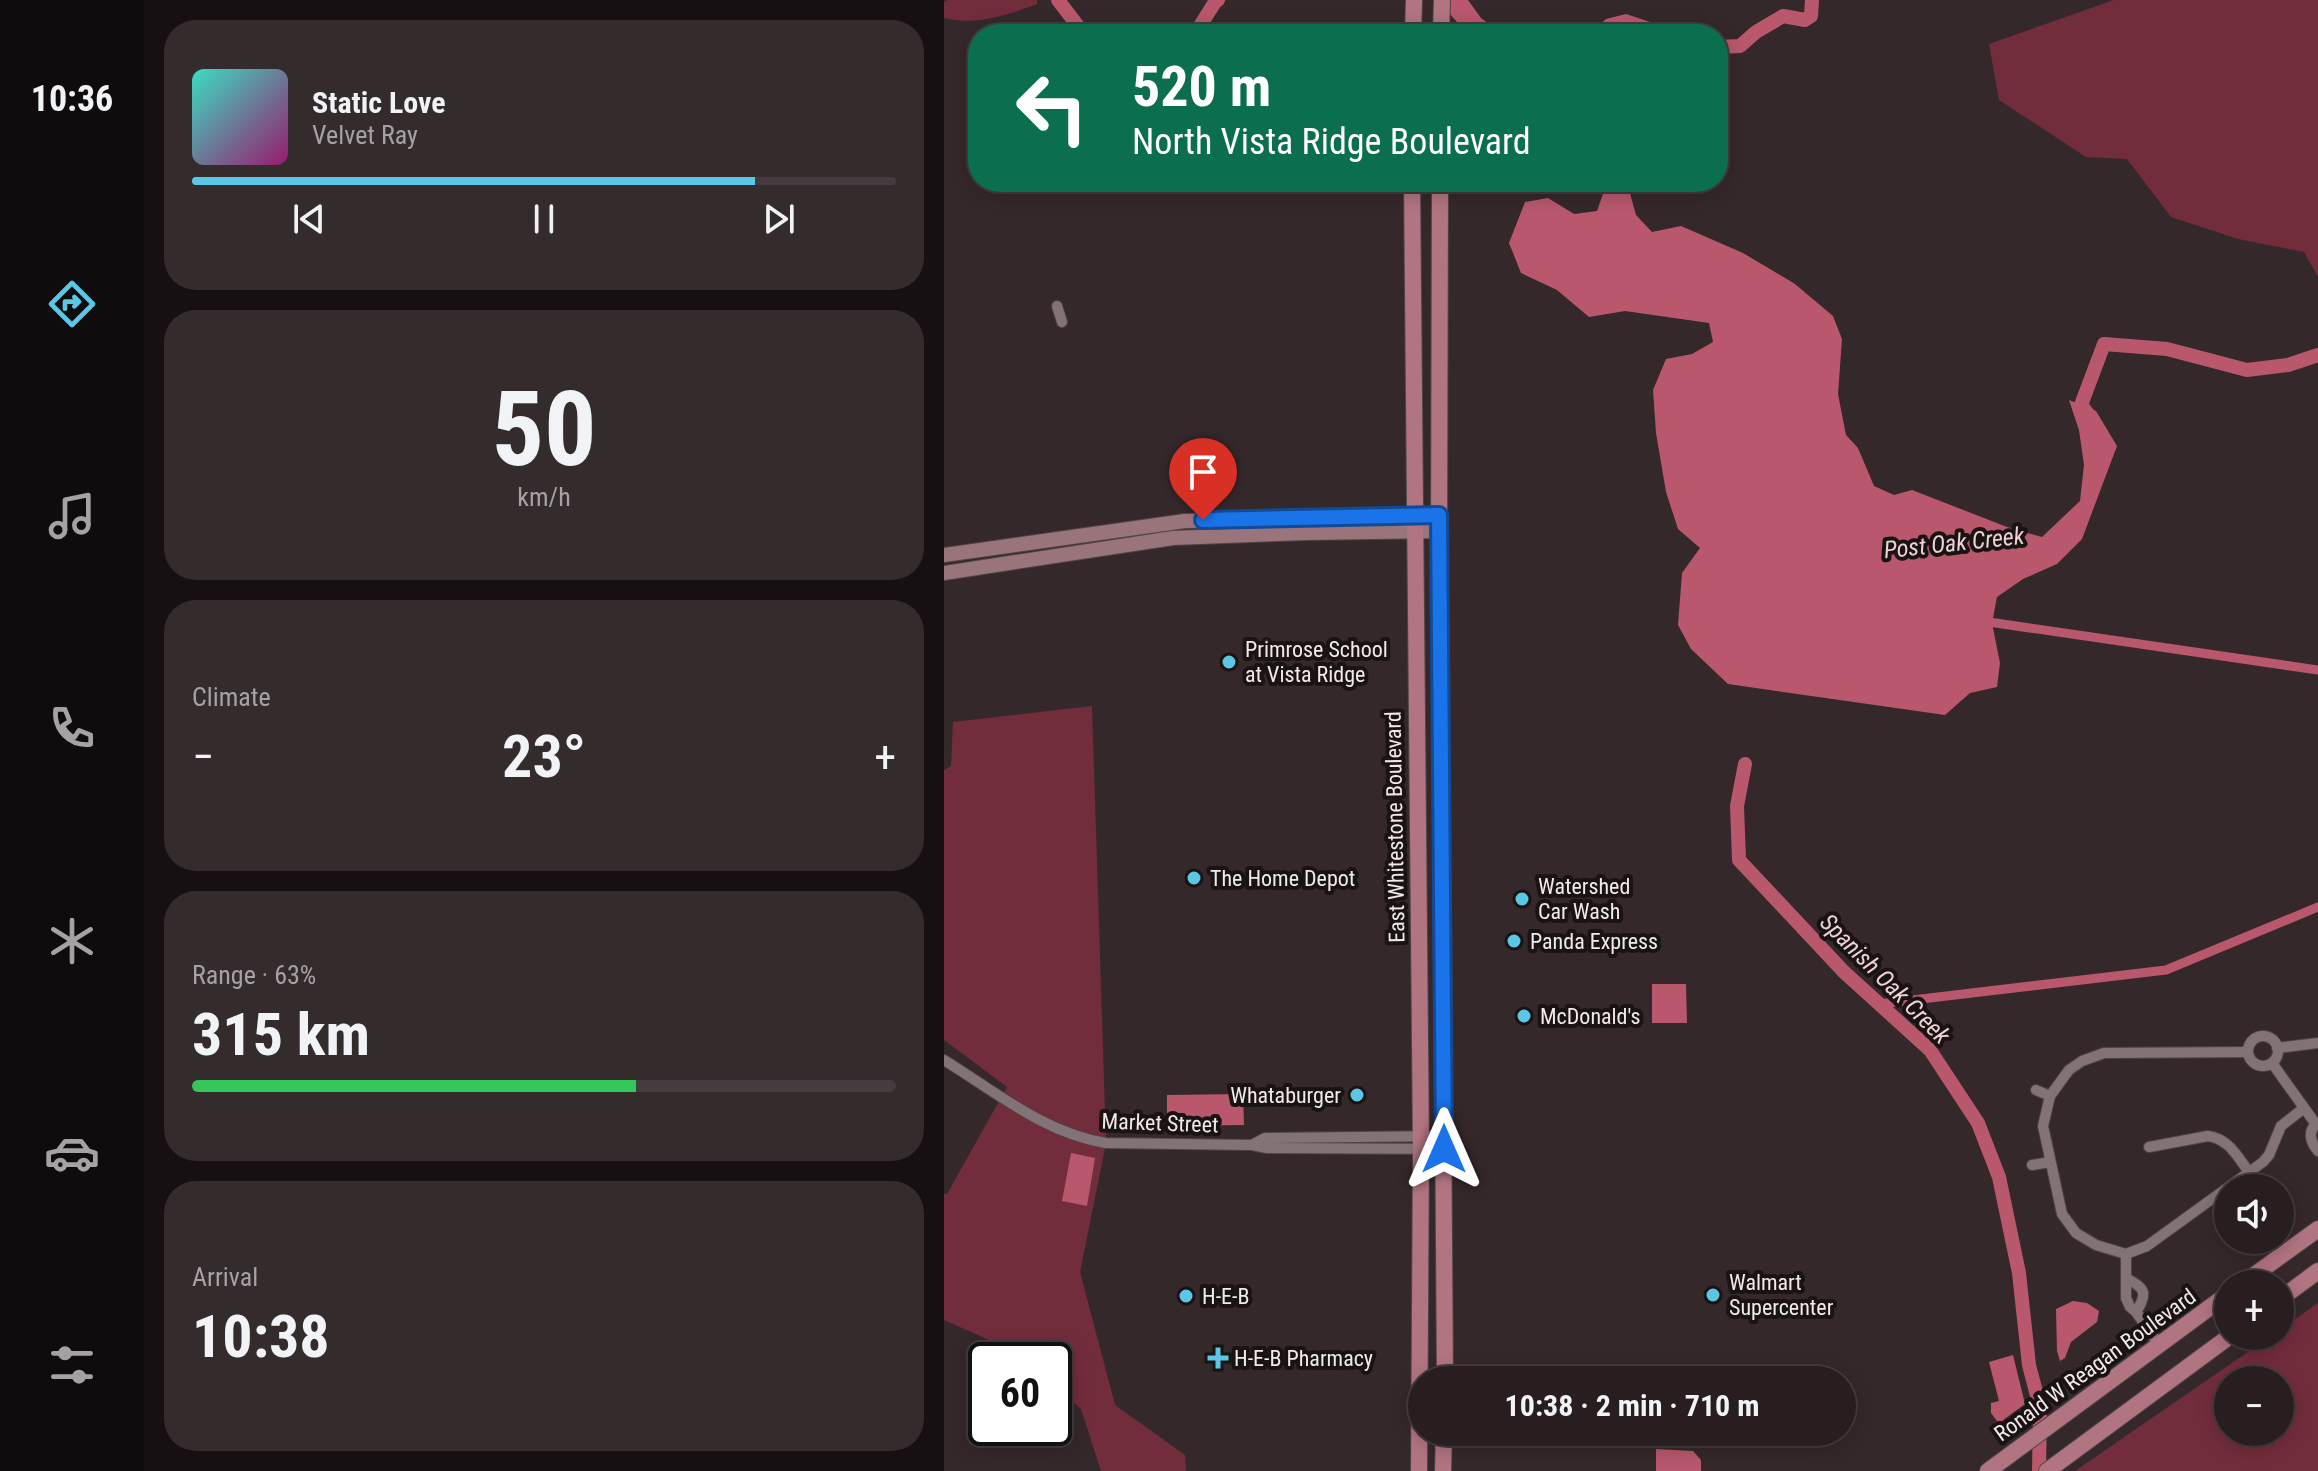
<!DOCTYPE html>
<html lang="en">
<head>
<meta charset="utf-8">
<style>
  body { margin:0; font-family:"Roboto Condensed",sans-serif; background:#342b2d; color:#f1f3f6; height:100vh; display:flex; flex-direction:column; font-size:30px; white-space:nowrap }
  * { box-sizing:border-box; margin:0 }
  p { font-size:26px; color:#a5a2a5 }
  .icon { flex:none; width:44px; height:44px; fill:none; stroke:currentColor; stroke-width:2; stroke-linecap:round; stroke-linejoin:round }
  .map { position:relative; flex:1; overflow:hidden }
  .details { display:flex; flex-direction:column; gap:20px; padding:20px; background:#161012; width:800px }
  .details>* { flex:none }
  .guide { position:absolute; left:24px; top:24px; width:760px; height:168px; border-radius:32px; box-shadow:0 4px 20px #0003,0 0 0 2px #443c3e; background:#0b6e4f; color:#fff; overflow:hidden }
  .fabs { position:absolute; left:1270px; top:1174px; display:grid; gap:16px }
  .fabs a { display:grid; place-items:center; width:80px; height:80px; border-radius:50%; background:#281e20; box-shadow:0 4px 20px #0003,0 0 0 2px #443c3e; font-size:40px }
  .speed { position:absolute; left:24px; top:1342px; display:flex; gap:16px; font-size:40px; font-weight:700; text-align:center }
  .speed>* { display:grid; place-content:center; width:104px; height:104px; border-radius:50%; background:#281e20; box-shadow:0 4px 20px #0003,0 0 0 2px #443c3e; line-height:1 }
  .speed .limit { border:4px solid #111; border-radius:12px; background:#fff; color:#111 }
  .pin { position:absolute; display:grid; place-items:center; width:68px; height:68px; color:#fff; margin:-82px -34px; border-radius:50% 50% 50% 0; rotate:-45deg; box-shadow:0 0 8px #0007 }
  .pin .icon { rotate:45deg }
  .me { position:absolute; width:88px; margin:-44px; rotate:0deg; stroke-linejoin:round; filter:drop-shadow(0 0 6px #0008) }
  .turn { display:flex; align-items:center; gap:28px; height:168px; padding:0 32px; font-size:36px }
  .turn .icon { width:104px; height:104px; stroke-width:2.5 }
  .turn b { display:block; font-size:56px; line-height:68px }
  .big { font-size:60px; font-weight:700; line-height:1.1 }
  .details .widget { flex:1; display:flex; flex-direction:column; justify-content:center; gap:12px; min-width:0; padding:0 28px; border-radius:32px; background:#342b2d }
  .details .dial { align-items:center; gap:0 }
  .dial b { font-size:104px; line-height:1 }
  .song { display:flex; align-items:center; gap:24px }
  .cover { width:96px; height:96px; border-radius:12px; background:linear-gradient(135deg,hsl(170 70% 55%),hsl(320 70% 35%)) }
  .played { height:8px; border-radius:4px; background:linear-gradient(90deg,#5ac8e5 80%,#443c3e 80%) }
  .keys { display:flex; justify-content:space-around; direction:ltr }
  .heat { display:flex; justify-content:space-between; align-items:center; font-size:44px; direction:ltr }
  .charge { height:12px; border-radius:6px; background:linear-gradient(90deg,#34c759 63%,#443c3e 0) }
  .trip { position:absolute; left:464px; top:1366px; width:448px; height:80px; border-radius:40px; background:#281e20; box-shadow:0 4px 20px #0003,0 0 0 2px #443c3e; font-weight:700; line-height:80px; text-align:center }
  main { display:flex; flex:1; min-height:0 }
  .menu { display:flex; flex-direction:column; width:144px; justify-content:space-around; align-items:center; background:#100c0d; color:#a5a2a5 }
  .menu .icon { width:56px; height:56px }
  .menu .selected { color:#5ac8e5 }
  .menu b { font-size:36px; color:#f1f3f6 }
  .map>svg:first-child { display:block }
  .green { fill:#722d3d; fill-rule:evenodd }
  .water { fill:#b9586d }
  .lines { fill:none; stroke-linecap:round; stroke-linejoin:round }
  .canal { stroke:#b9586d; stroke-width:9 }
  .river { stroke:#b9586d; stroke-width:14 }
  .street-casing { stroke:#4f4547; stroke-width:12 }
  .secondary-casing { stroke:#4f4547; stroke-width:16 }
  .primary-casing { stroke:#4f4547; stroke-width:18 }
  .street { stroke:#837376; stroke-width:10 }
  .secondary { stroke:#9a747b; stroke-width:14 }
  .primary { stroke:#b17581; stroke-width:16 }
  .route-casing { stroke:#114b97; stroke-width:20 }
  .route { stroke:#1a73e8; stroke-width:14 }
  .poi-dot { fill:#5ac8e5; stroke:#191313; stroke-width:3 }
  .labels { text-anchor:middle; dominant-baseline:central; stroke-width:8; stroke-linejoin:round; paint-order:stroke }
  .poi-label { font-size:22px; fill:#f2e9ea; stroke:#191313; text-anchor:start }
  .street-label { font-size:22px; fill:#f2e9ea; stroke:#191313 }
  .water-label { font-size:24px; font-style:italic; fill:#eed2d6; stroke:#191313 }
</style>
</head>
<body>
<main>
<nav class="menu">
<b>10:36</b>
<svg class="icon selected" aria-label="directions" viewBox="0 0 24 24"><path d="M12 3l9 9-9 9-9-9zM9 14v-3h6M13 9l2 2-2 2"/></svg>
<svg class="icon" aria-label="music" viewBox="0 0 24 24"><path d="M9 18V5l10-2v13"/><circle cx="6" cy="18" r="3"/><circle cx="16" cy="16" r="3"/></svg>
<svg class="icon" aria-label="phone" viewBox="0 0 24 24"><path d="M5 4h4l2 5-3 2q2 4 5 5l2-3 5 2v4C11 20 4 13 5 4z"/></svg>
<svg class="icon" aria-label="climate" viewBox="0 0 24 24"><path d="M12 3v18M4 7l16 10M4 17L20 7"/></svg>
<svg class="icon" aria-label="car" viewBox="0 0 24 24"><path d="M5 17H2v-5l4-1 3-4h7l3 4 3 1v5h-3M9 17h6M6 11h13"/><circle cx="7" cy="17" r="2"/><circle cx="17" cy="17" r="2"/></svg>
<svg class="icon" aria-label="filters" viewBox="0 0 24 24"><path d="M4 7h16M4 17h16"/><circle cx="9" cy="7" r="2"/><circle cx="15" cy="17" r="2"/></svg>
</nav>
<section class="details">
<div class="widget">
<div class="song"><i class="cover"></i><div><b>Static Love</b><p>Velvet Ray</p></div></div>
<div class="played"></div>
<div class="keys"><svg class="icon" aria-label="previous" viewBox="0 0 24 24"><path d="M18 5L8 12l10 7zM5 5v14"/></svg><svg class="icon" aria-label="pause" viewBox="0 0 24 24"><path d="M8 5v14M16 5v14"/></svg><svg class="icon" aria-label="next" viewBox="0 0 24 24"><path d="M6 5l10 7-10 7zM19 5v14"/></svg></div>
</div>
<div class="widget dial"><b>50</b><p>km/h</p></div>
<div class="widget"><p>Climate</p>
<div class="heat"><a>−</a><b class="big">23°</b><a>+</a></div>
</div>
<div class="widget"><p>Range · 63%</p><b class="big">315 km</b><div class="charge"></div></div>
<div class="widget"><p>Arrival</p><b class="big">10:38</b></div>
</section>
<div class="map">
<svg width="1374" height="1471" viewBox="0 0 1374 1471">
  <rect width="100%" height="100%" fill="#35282a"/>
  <!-- green -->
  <g class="green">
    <path d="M 3,0 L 93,0 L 93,4 C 64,15 31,26 0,18 L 0,2 Z"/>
    <polygon points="1170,0 1374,0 1374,277 1360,252 1294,239 1227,217 1183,159 1142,157 1055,100 1045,44"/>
    <polygon points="148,706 162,1143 136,1272 171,1405 241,1455 242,1471 157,1471 137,1409 110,1385 110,1360 81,1360 70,1351 0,1320 0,1194 3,1194 63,1087 0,1040 0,770 7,766 9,722"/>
    <path d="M 1374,1303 L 1374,1471 L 1131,1471 L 1327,1336 L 1336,1336 L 1336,1330 ZM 1284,1380 L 1336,1380 L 1336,1432 L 1284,1432 Z"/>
  </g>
  <!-- water -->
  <g class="water">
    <path d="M 489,0 L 524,0 L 537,18 L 558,34 C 551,34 539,36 531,34 C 513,29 506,8 489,0 Z"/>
    <polygon points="682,14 727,29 733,34 693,34 682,27 657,31 658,34 645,34 662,19"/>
    <polygon points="663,182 685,182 684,186 692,215 708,232 737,226 799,253 851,284 889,316 898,339 894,394 902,435 914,448 930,486 950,495 968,490 1063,527 1098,537 1136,501 1140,465 1135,430 1125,400 1152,411 1173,446 1138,539 1113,564 1079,579 1053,597 1048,623 1056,663 1053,687 1026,693 1001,715 784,684 747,649 734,625 738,573 756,548 734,529 722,492 712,433 709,390 722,359 748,354 769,342 765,323 681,311 645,317 613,290 577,273 565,243 581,202 604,198 630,214 653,211"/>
    <polygon points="708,984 742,984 743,1023 708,1023"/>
    <polygon points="299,1094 300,1125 223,1126 223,1095"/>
    <polygon points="127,1153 151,1158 143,1206 118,1201"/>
    <polygon points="1129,1301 1143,1303 1155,1311 1153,1322 1127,1342 1121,1358 1116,1361 1113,1351 1112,1309"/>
    <polygon points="1069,1355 1081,1404 1051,1426 1050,1423 1053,1421 1047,1413 1047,1403 1055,1401 1045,1362"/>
    <polygon points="712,1449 749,1451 757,1460 757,1471 712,1471"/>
  </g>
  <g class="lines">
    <!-- canal -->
    <g class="canal">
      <polyline points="1038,621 1374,670"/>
      <polyline points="935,1004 1222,970 1374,907"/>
    </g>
    <!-- river -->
    <g class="river">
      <polyline points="114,0 140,34"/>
      <polyline points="251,34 271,2 274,0"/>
      <polyline points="774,47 796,46 812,32 839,16 861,20 867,16 868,0"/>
      <polyline points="1149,420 1137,405 1160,344 1223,349 1303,370 1344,365 1374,355"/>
      <polyline points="801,764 793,806 795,860 900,972 986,1050 1034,1123 1055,1177 1075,1273 1085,1365 1096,1407 1095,1471"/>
    </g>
    <defs>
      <g id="street">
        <polyline points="113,306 118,322"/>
        <circle cx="1319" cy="1051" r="15"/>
        <polyline points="1333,1048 1374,1043"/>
        <polyline points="1304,1052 1160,1053 1138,1061 1125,1070 1106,1096 1099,1126 1118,1214 1132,1233 1152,1245 1182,1254 1203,1246 1319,1162 1325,1155 1337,1126 1360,1108"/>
        <path d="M 0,1060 C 52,1092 100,1133 162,1143 L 308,1145 L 323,1148 L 500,1149"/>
        <polyline points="1328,1063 1371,1123"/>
        <polyline points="1092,1090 1106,1096"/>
        <path d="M 1374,1123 C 1363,1130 1366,1142 1374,1151"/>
        <polyline points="308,1145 321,1138 500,1136"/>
        <path d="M 1205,1147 L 1264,1136 C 1285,1139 1293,1156 1305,1172"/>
        <polyline points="1088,1165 1106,1162"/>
        <polyline points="1182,1254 1182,1298 1186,1307 1192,1312 1215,1344"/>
        <path d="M 1182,1278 C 1200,1288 1205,1292 1192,1312"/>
      </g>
      <g id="secondary">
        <polyline points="0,555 241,521 495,515"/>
        <polyline points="0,573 229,538 362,533 495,531"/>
      </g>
      <g id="primary">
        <polyline points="469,34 470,0"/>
        <polyline points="497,34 498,0"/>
        <polyline points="468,182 477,1149 475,1471"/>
        <polyline points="496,182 495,547 501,1380"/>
        <polyline points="1298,1284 1374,1229"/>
        <polyline points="1336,1299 1374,1271"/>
        <polyline points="499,1471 500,1432"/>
        <polyline points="1044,1471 1284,1294"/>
        <polyline points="1103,1471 1286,1336"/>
      </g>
    </defs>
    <!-- street casing -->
    <use href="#street" class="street-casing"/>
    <!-- secondary casing -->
    <use href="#secondary" class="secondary-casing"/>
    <!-- primary casing -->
    <use href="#primary" class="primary-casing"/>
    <!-- street -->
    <use href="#street" class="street"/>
    <!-- secondary -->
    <use href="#secondary" class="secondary"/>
    <!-- primary -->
    <use href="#primary" class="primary"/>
  </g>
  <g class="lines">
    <defs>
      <polyline id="route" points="259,520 495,515 500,1149"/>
    </defs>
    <!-- route casing -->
    <use href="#route" class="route-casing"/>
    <!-- route -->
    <use href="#route" class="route"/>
  </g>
  <!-- markers -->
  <g class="poi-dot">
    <circle cx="285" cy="662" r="8"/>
    <circle cx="250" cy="878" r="8"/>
    <circle cx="578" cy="899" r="8"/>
    <circle cx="570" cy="941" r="8"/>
    <circle cx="580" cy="1016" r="8"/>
    <circle cx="413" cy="1095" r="8"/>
    <circle cx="769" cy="1295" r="8"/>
    <circle cx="242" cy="1296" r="8"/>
    <path d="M270 1346h8v8h8v8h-8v8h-8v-8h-8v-8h8z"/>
  </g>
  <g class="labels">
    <!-- poi labels -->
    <g class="poi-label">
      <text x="301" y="649">Primrose School<tspan x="301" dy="25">at Vista Ridge</tspan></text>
      <text x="266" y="878">The Home Depot</text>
      <text x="594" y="886">Watershed<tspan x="594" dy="25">Car Wash</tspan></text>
      <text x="586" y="941">Panda Express</text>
      <text x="596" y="1016">McDonald's</text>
      <text x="397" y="1095" text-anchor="end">Whataburger</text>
      <text x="785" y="1282">Walmart<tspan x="785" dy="25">Supercenter</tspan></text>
      <text x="258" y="1296">H-E-B</text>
      <text x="290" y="1358">H-E-B Pharmacy</text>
    </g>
    <!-- street labels -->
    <g class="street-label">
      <text transform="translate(451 827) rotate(-91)">East Whitestone Boulevard</text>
      <text transform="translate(216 1123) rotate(2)">Market Street</text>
      <text transform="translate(1151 1365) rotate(-36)">Ronald W Reagan Boulevard</text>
    </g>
    <!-- water labels -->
    <g class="water-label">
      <text transform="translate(1010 543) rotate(-6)">Post Oak Creek</text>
      <text transform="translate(941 979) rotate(45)">Spanish Oak Creek</text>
    </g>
  </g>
</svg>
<div class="fabs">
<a><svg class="icon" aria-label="sound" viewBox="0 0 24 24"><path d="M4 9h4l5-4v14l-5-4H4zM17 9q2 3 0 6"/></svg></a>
<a>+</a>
<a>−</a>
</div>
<div class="speed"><div class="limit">60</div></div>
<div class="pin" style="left:259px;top:520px;background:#d93025"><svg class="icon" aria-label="arrive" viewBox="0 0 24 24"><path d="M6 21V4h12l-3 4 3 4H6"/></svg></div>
<svg class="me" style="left:500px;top:1149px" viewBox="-20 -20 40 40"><path d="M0-17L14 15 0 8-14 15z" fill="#1a73e8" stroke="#fff" stroke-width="4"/></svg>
<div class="trip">10:38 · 2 min · 710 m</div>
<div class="guide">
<div class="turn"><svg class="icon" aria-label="left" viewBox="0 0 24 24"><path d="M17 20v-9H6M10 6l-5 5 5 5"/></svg><div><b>520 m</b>North Vista Ridge Boulevard</div></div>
</div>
</div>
</main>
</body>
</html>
